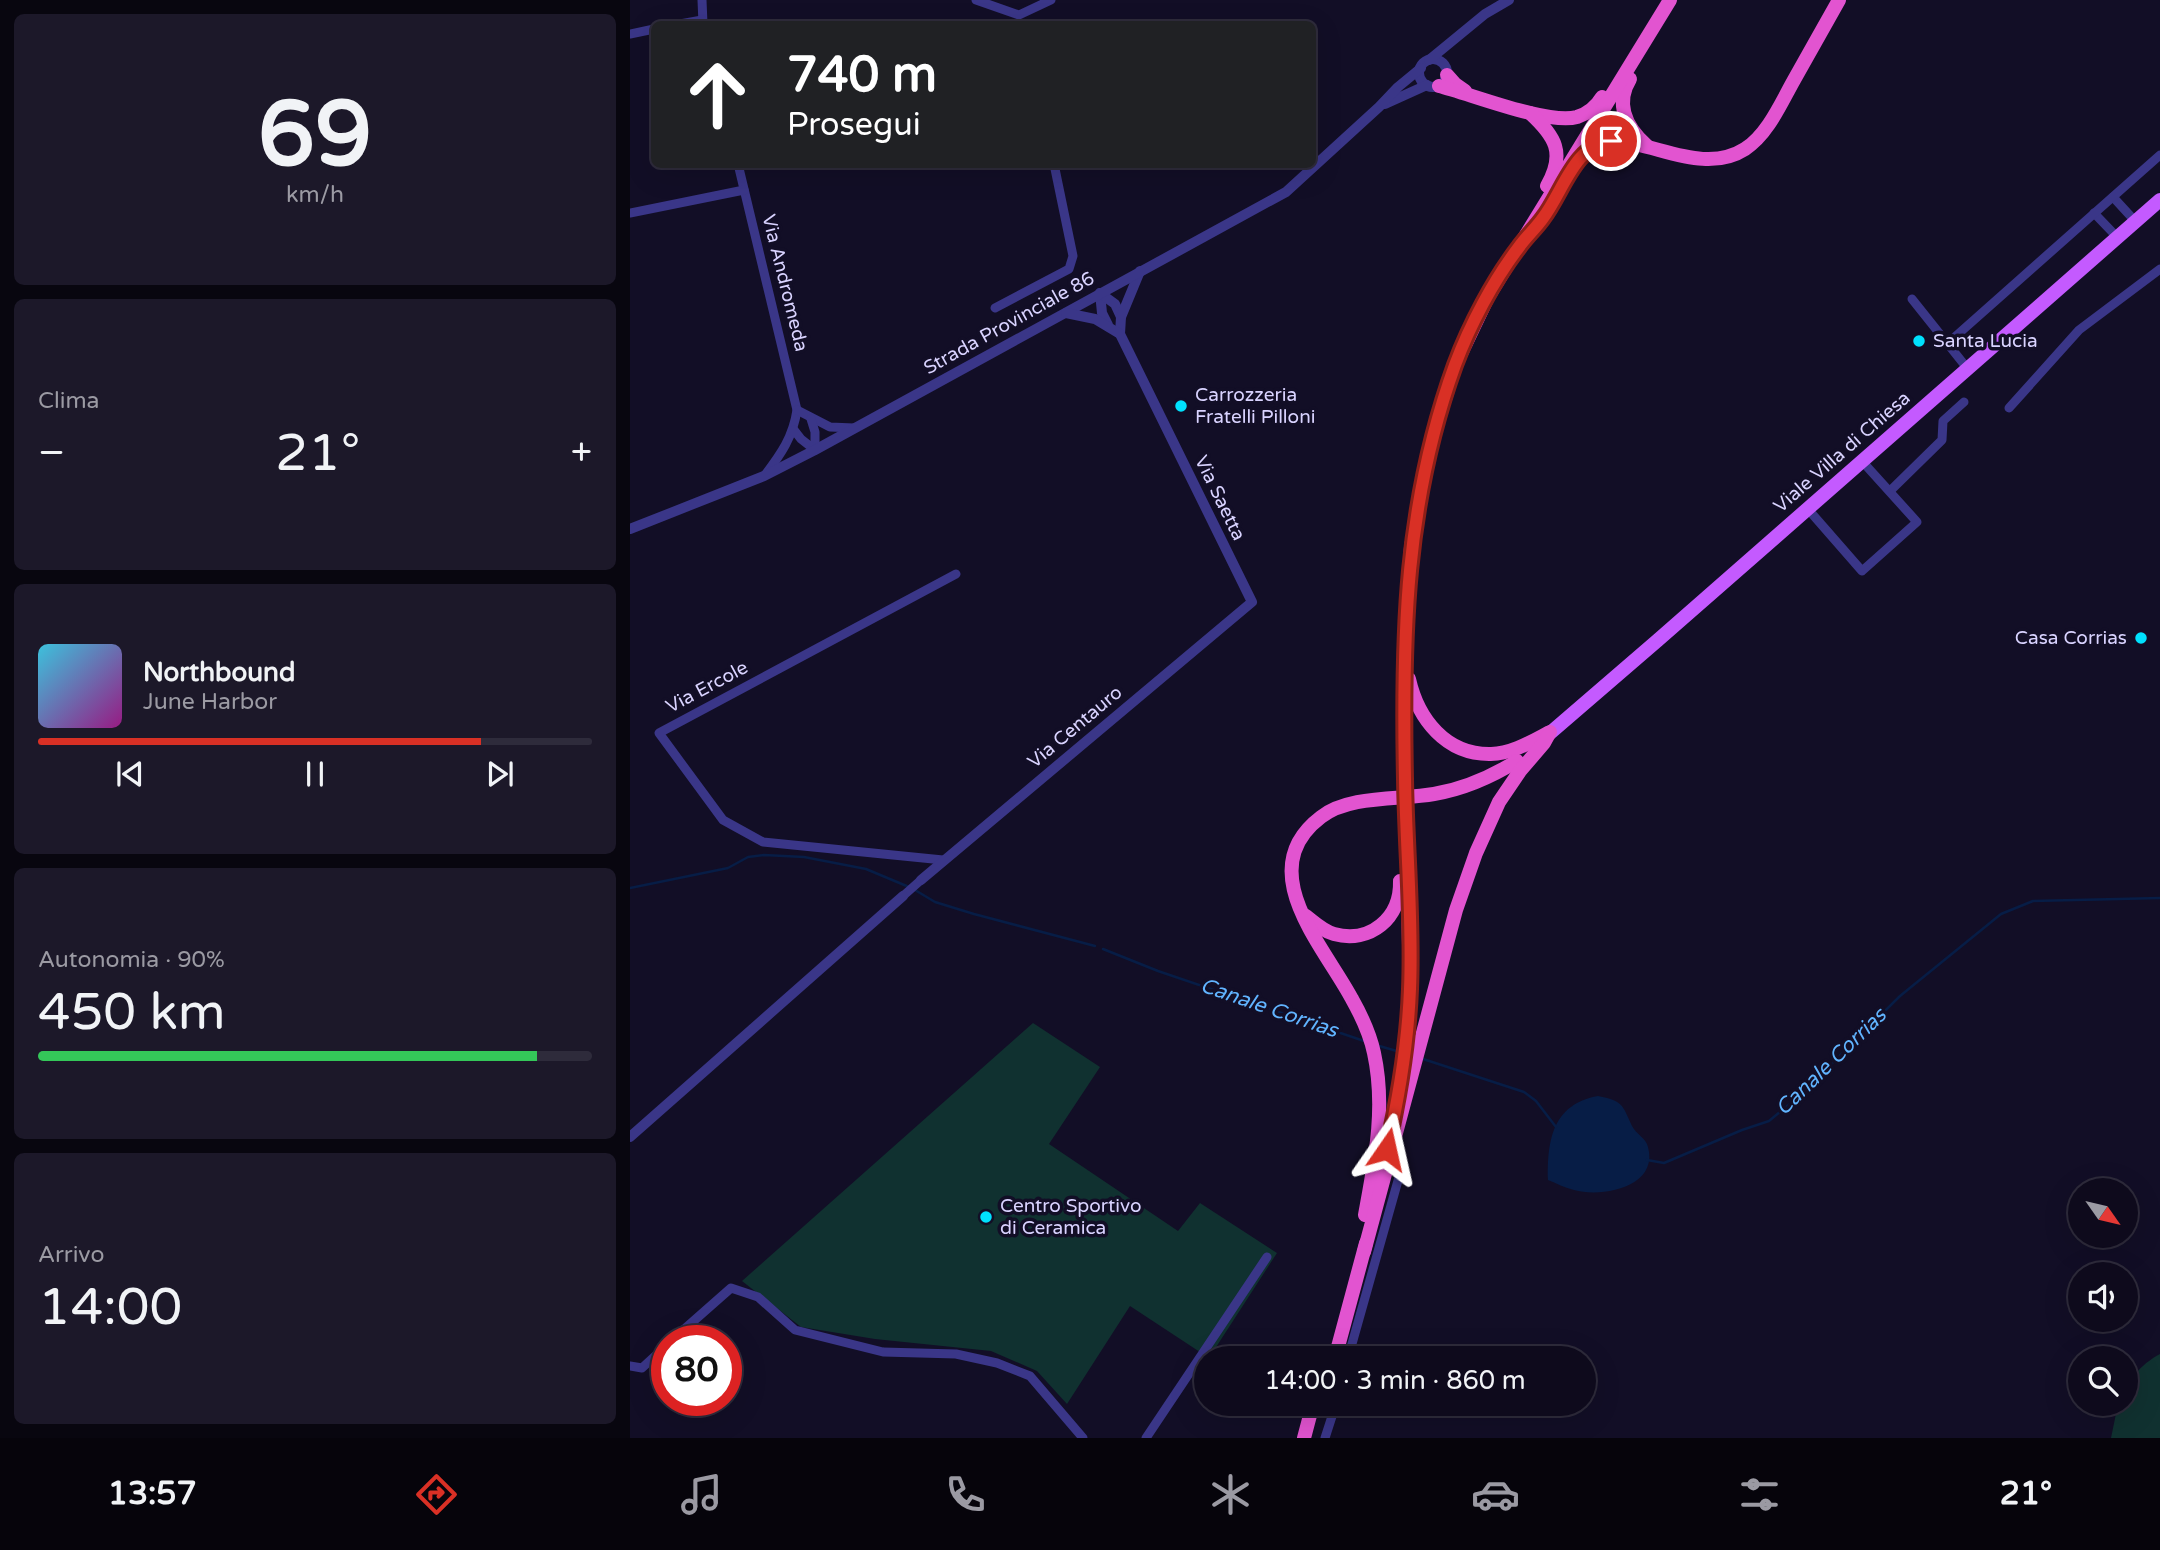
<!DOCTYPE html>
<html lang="it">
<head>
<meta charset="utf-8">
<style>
  body { margin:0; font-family:"Varela Round",sans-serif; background:#1c1829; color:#f1f3f6; height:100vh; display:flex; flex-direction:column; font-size:26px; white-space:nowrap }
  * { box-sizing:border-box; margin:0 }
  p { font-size:23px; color:#9b9aa3 }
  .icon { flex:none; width:38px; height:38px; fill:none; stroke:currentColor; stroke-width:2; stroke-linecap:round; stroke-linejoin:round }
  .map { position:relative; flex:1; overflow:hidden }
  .side { display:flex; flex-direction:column; gap:14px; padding:14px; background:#08060f; width:630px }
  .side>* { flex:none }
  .top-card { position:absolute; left:21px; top:21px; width:665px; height:147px; border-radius:10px; box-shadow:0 7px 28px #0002,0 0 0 2px #2e2b3b; background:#202124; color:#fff; overflow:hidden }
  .needle { width:46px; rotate:124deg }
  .buttons { position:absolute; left:1438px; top:1178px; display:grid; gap:14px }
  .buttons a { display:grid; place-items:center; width:70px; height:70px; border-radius:50%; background:#0e0a1c; box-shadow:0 7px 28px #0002,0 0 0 2px #2e2b3b; font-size:35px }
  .speed { position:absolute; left:21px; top:1325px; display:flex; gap:14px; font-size:35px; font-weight:700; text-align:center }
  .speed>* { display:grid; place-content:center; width:91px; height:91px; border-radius:50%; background:#0e0a1c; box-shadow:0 7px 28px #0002,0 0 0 2px #2e2b3b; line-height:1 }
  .speed .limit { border:10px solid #d22; background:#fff; color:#111 }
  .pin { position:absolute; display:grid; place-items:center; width:60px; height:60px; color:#fff; margin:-30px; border:4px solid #fff; border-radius:50%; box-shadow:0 2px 7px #0007 }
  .me { position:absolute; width:77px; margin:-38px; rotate:11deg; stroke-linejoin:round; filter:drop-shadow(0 0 5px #0008) }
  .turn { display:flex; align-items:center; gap:24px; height:147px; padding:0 21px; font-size:32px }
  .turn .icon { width:91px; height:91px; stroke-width:2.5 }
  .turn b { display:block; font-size:49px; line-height:60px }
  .big { font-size:52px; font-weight:600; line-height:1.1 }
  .side .tile { flex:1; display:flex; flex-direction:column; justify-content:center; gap:10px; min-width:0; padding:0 24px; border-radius:10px; background:#1c1829 }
  .side .dial { align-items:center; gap:0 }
  .dial b { font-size:91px; line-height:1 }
  .song { display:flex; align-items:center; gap:21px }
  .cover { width:84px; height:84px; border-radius:10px; background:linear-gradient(135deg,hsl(190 70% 55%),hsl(310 70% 35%)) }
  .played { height:7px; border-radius:4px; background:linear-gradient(90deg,#d93025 80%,#2e2b3b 80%) }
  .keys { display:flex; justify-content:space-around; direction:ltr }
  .heat { display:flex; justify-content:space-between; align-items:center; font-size:38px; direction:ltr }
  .charge { height:10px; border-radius:5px; background:linear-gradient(90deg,#34c759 90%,#2e2b3b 0) }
  .trip { position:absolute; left:564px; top:1346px; width:402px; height:70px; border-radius:35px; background:#0e0a1c; box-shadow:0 7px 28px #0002,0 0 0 2px #2e2b3b; font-weight:600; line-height:70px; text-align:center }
  .tabs { display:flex; height:112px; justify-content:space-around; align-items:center; background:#06040b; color:#9b9aa3 }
  .tabs .icon { width:49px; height:49px }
  .tabs .current { color:#d93025 }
  .tabs b { font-size:32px; color:#f1f3f6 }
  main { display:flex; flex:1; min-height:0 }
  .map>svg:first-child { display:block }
  .green { fill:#103130 }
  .water { fill:#071d46 }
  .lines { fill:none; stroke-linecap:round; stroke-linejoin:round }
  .stream { stroke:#071d46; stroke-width:2.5 }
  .minor { stroke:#3a3688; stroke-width:9 }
  .tertiary { stroke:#3a3688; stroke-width:10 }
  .primary { stroke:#c45aff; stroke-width:14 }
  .trunk { stroke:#e254d0; stroke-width:14 }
  .trunk-bridge { stroke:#e254d0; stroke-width:14 }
  .route-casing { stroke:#8d1f18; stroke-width:18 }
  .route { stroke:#d93025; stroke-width:12 }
  .poi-dot { fill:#00e1fe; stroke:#120e26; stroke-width:2.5 }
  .labels { text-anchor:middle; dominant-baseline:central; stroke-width:7; stroke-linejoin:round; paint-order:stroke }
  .street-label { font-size:19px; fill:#d9d3ff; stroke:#120e26 }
  .poi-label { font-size:19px; fill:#d9d3ff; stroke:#120e26; text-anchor:start }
  .water-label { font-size:21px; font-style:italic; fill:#61b4ff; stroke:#120e26 }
</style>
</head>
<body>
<main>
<section class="side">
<div class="tile dial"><b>69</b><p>km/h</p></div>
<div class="tile"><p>Clima</p>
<div class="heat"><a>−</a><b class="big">21°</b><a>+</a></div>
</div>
<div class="tile">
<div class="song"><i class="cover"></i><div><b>Northbound</b><p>June Harbor</p></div></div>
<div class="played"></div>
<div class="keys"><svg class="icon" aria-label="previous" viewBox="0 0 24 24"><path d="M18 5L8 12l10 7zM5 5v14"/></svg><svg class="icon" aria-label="pause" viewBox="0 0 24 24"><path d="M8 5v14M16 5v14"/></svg><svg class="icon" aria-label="next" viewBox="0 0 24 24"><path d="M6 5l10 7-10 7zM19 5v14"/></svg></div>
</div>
<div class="tile"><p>Autonomia · 90%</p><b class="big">450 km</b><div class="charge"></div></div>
<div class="tile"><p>Arrivo</p><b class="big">14:00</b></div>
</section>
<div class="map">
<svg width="1530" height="1438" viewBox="0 0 1530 1438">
  <rect width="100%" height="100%" fill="#120e26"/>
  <!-- green -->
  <g class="green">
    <polygon points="403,1023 470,1067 419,1144 548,1231 570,1203 647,1253 579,1358 500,1306 437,1404 407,1371 361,1351 245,1339 171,1327 112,1281"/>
    <path d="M 1530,1354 L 1530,1438 L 1481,1438 L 1488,1404 L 1496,1404 C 1496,1380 1510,1365 1530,1354 Z"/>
  </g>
  <!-- water -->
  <path class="water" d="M 968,1096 C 993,1101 992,1104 1002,1126 C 1006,1134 1016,1138 1018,1147 C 1029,1187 972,1198 944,1190 C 935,1188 926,1183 918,1180 C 917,1140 923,1104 968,1096 Z"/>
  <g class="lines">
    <!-- stream -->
    <g class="stream">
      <polyline points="0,888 98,868 118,857 134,855 174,857 236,869 279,887"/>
      <polyline points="285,890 305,902 344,914 465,946"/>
      <polyline points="473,949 528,971 737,1042"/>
      <polyline points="746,1045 770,1052"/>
      <polyline points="790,1058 894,1092 906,1101 926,1127"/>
      <polyline points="1017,1160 1034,1163 1112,1130 1139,1121 1167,1098 1270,996 1371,914 1403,901 1530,898"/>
    </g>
    <!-- minor -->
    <g class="minor">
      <polyline points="72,0 73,24"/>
      <polyline points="346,0 389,15 421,0"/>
      <polyline points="50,24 72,20"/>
      <polyline points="0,34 24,29"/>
      <path d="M 108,164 L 167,410 C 163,437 151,454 135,475"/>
      <polyline points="1483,197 1505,221"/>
      <polyline points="0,213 114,190"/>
      <polyline points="1464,213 1487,237"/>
      <polyline points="1282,299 1337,368"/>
      <polyline points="365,308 439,269 443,256 424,164"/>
      <polyline points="1318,343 1530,155"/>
      <polyline points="1379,408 1449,330 1530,269"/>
      <polyline points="167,410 200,427 224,428"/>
      <polyline points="181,419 185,432 185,450"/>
      <polyline points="164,430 171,439 185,450"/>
      <polyline points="1260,491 1312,440 1313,421 1334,402"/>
      <polyline points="1177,508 1232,571 1287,522 1231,460"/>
      <polyline points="313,860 133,842 93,820 29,733 326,574"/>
      <polyline points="273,896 291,880"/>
      <polyline points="42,1340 101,1288 128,1297 165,1330 253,1352 326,1354 367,1363 400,1376 453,1438"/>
      <polyline points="718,1358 769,1177 770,1169 759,1161"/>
      <polyline points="0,1366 12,1368 37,1345"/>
      <polyline points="516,1438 637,1257"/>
      <polyline points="695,1438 706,1404"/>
    </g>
    <!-- tertiary -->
    <g class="tertiary">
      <circle cx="803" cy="73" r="14"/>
      <polyline points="799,60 855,14 879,0"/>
      <polyline points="755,104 797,85"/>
      <polyline points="470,293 472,313 478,325"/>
      <polyline points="470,293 485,304 491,317"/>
      <polyline points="490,334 491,317 510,271"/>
      <polyline points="0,529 134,476 185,450 656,192 749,107 768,87 791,68"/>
      <polyline points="291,880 622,602 490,334 465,319 436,313"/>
      <polyline points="0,1137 273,896"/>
    </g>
    <!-- primary -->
    <polyline class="primary" points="912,740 1028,640 1530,200"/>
    <!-- trunk -->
    <g class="trunk">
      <polyline points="817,75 825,84 835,91"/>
      <path d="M 1000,79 C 984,105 997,128 1017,146"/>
      <path d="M 809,86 C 841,94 918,125 947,117 C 959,113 966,107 972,97"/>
      <path d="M 900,113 C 925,136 936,153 917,186"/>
      <path d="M 949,160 C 986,109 1059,185 1115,149 C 1138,134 1151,103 1164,80 C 1179,53 1194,27 1209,0"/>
      <path d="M 779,679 C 788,719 816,755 861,754 C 881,754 901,742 918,733"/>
      <polyline points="775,781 776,619 781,547 797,456 826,364 858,297 1040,0"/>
      <path d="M 676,916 C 685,923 693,931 704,934 C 740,944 771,918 770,881"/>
      <polyline points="766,1106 777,1032 780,989 776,811"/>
      <path d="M 735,1215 C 745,1160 756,1108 744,1053 C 740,1034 731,1015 722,999 C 694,946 621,870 691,817 C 719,795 770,800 804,794 C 834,789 861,777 887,761"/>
      <polyline points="734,1252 826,910 846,853 869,802 890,771 914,743 920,732"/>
      <polyline points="705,1358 736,1243"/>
      <polyline points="674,1438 683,1404"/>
    </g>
    <!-- trunk-bridge -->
    <polyline class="trunk-bridge" points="775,781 776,811"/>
  </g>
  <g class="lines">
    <defs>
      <path id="route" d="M 757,1149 C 769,1097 778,1042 780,989 C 783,919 776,849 775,779 C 772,634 775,503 825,365 C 840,325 863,281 889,247 C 896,237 906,228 913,218 C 933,192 944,145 981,141"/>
    </defs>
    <!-- route casing -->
    <use href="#route" class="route-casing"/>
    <!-- route -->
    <use href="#route" class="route"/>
  </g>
  <!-- markers -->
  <g class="poi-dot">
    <circle cx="1289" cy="341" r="7"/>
    <circle cx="551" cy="406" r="7"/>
    <circle cx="1511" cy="638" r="7"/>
    <circle cx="356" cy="1217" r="7"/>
  </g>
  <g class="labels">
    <!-- street labels -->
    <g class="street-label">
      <text transform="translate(155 283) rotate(76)">Via Andromeda</text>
      <text transform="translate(379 323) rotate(-29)">Strada Provinciale 86</text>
      <text transform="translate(1212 452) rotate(-41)">Viale Villa di Chiesa</text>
      <text transform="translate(590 498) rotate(64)">Via Saetta</text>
      <text transform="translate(77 687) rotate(-28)">Via Ercole</text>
      <text transform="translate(445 727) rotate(-40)">Via Centauro</text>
    </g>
    <!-- poi labels -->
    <g class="poi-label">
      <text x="1303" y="341">Santa Lucia</text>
      <text x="565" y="395">Carrozzeria<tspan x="565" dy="22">Fratelli Pilloni</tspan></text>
      <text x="1497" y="638" text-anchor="end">Casa Corrias</text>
      <text x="370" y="1206">Centro Sportivo<tspan x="370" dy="22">di Ceramica</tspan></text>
    </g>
    <!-- water labels -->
    <g class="water-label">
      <text transform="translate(639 1008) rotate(19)">Canale Corrias</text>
      <text transform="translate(1201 1062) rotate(-44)">Canale Corrias</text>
    </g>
  </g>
</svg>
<div class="buttons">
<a><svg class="needle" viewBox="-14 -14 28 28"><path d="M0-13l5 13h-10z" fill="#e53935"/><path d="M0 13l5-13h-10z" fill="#9b9aa3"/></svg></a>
<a><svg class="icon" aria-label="sound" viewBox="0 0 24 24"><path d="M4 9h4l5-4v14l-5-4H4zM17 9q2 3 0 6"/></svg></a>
<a><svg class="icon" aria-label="search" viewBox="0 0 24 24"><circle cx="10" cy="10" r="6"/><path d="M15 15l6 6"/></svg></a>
</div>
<div class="speed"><div class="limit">80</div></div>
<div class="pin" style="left:981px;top:141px;background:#d93025"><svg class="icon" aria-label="arrive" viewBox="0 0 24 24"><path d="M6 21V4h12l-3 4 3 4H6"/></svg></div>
<svg class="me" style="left:757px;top:1149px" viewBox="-20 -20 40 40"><path d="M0-17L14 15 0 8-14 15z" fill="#d93025" stroke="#fff" stroke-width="4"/></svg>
<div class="trip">14:00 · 3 min · 860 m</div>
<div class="top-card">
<div class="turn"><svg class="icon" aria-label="ahead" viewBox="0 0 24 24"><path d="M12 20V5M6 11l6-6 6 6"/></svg><div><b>740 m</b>Prosegui</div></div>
</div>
</div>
</main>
<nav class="tabs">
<b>13:57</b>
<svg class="icon current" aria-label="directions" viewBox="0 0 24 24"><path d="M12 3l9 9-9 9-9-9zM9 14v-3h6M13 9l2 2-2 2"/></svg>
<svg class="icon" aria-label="music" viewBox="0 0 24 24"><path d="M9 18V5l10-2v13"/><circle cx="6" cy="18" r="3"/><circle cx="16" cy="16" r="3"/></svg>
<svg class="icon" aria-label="phone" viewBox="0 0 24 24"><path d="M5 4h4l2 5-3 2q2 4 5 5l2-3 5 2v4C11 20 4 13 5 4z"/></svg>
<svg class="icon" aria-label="climate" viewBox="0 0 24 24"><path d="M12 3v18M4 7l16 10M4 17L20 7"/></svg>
<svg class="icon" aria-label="car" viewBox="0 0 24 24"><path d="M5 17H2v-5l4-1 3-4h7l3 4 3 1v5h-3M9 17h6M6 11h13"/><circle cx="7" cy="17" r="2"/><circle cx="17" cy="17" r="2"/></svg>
<svg class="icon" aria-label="filters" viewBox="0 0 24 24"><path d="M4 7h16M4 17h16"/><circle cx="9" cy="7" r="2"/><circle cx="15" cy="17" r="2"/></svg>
<b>21°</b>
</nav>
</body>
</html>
